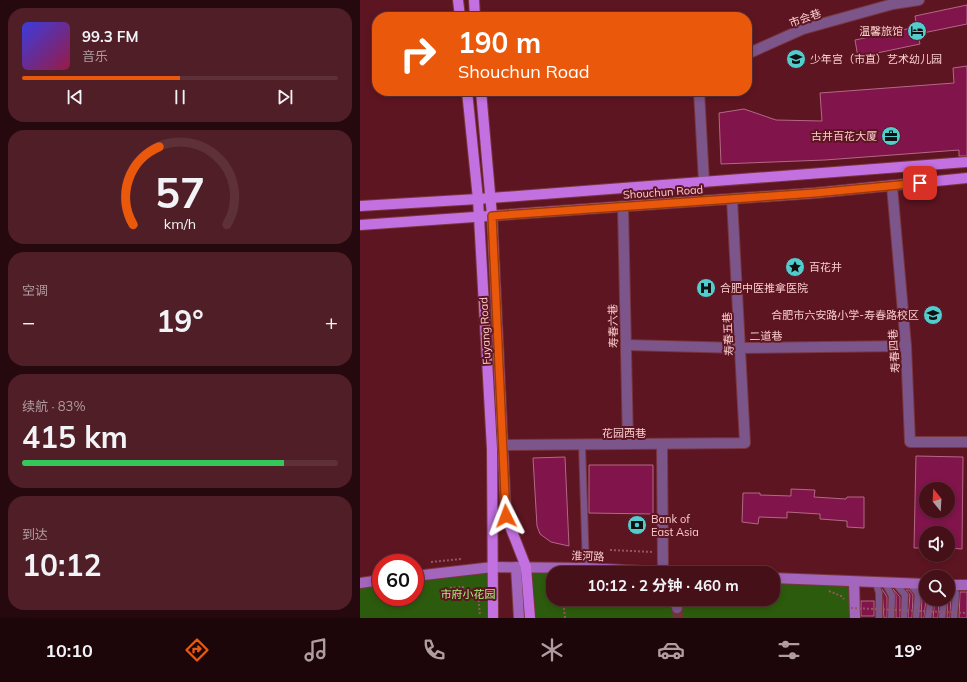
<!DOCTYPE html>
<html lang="zh">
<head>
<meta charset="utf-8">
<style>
  body { margin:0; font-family:Mulish,"Noto Sans SC",sans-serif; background:#501e26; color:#f1f3f6; height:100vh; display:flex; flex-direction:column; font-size:15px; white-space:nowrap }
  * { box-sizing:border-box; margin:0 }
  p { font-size:13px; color:#b09da2 }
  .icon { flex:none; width:22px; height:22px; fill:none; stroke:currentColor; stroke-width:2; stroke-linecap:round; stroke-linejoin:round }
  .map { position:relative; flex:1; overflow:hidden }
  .side { display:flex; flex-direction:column; gap:8px; padding:8px; background:#26090e; width:360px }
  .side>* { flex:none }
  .hud { position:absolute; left:12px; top:12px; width:380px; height:84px; border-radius:16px; box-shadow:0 2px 6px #0003,0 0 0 1px #5e3038; background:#ea580c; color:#fff; overflow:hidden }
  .needle { width:26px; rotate:342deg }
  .tools { position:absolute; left:559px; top:482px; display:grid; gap:8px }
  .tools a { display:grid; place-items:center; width:36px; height:36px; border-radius:50%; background:#461019; box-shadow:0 2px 6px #0003,0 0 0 1px #5e3038; font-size:20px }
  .speed { position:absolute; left:12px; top:554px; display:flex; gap:8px; font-size:20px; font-weight:700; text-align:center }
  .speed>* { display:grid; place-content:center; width:52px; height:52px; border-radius:50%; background:#461019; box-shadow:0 2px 6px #0003,0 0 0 1px #5e3038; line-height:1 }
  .speed .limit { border:6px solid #d22; background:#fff; color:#111 }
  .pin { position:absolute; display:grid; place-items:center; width:34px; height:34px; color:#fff; margin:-17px; border-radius:8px; box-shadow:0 2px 6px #0006 }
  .me { position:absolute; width:44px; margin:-22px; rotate:357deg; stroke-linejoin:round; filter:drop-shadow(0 0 3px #0008) }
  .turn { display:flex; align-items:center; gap:14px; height:84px; padding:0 20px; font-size:18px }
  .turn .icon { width:52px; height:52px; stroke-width:2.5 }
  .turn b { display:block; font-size:28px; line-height:34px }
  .big { font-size:30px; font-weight:700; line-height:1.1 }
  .side .tile { flex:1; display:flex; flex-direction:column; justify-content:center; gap:6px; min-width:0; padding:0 14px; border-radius:16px; background:#501e26 }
  .side .dial { align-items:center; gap:0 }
  .dial svg { height:104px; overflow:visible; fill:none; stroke:#5e3038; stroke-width:7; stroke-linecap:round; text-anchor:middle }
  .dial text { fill:#f1f3f6; stroke:none }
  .song { display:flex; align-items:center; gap:12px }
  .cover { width:48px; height:48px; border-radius:6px; background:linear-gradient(135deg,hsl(240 70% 55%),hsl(340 70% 35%)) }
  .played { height:4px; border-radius:2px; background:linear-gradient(90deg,#ea580c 50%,#5e3038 50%) }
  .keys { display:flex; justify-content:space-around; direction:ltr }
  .heat { display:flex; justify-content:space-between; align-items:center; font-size:22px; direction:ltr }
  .charge { height:6px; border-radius:3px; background:linear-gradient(90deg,#34c759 83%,#5e3038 0) }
  .trip { position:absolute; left:186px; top:566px; width:234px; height:40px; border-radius:16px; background:#461019; box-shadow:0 2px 6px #0003,0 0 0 1px #5e3038; font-weight:700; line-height:40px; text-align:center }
  .menu { display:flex; height:64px; justify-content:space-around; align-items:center; background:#1c060a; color:#b09da2 }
  .menu .icon { width:28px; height:28px }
  .menu .current { color:#ea580c }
  .menu b { font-size:18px; color:#f1f3f6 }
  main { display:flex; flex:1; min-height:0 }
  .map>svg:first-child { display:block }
  .green { fill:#2c5b0d }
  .building { fill:#81144b; stroke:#b46885; fill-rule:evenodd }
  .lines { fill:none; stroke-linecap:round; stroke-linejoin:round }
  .street-tunnel { stroke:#75313b; stroke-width:10; stroke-dasharray:10 5; stroke-linecap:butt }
  .lane-casing { stroke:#793640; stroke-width:8 }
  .street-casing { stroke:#793640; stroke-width:12 }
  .secondary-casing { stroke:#793640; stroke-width:12 }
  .primary-casing { stroke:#793640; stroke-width:12 }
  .path { stroke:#95575f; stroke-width:2; stroke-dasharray:2 2; stroke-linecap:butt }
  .lane { stroke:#7c558b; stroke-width:6 }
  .street { stroke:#7c558b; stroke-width:10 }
  .secondary { stroke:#a465bc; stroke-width:10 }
  .primary { stroke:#c371e1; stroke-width:10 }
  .path-bridge { stroke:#95575f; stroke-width:2; stroke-dasharray:2 2; stroke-linecap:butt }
  .route-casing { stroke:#983908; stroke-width:10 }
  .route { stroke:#ea580c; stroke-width:7 }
  .labels { text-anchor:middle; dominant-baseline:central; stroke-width:4; stroke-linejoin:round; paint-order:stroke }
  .street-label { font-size:11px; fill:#facdce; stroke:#5d1521 }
  .poi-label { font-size:11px; fill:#facdce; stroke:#5d1521; text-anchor:start }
  .park-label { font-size:11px; fill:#a4f77a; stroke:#5d1521 }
</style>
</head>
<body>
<main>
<section class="side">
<div class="tile">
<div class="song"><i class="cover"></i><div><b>99.3 FM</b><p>音乐</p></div></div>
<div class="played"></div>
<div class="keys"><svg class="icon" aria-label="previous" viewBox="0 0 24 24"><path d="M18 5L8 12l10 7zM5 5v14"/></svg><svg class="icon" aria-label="pause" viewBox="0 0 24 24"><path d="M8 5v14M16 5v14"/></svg><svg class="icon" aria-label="next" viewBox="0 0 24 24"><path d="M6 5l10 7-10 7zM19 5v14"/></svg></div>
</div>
<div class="tile dial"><svg viewBox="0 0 100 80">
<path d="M14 69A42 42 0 1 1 86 69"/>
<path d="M14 69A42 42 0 0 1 34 9" stroke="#ea580c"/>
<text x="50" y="56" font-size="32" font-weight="700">57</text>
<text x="50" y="72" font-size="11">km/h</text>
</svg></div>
<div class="tile"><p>空调</p>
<div class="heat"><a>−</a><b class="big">19°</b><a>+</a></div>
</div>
<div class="tile"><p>续航 · 83%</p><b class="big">415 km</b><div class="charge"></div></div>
<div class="tile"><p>到达</p><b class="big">10:12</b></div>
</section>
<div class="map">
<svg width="607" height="618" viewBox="0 0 607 618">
  <rect width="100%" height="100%" fill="#5d1521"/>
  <!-- green -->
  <g class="green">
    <polygon points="133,567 133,618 0,618 0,583 21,580 21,597 55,597 55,576"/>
    <polygon points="166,567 322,573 193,573 193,599 413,599 413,578 494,582 495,618 170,618"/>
  </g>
  <!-- building -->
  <g class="building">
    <polygon points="607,5 607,24 558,34 555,16"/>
    <polygon points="556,27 560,44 498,57 495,40"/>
    <polygon points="607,66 607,156 599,156 599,150 465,160 361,164 359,113 384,109 416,120 462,121 460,93 594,83 593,68"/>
    <path d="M 556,456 L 603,457 L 602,549 L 588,548 L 588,533 L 566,533 L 566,548 L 554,548 ZM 566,489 L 588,489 L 588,511 L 566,511 Z"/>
    <polygon points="205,457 209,546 191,542 180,534 177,526 173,458"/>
    <polygon points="229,465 293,465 293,514 229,513"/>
    <polygon points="431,489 455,490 454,497 486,499 487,497 504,497 504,528 487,527 487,521 460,519 460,514 427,512 427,518 399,517 398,524 382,522 383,493 400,493 400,495 431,496"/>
    <polygon points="522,589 527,597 527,618 524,618"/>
    <polygon points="533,589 540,597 540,618 536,618 536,596"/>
    <polygon points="546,590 549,590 553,595 552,618 548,618 550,595"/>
    <polygon points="561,590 566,590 566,599 564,618 561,618 562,594"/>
    <polygon points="588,592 591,594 590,618 587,618"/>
    <polygon points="600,592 607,592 607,618 599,618"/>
    <polygon points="575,599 579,599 578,618 573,618"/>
    <rect x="501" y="601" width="13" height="15"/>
  </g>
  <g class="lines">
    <!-- street-tunnel -->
    <polyline class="street-tunnel" points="317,608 318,618"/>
    <defs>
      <g id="lane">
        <polyline points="222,445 226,568"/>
        <polyline points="516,583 519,593 519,618"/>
        <polyline points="525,583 532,596 531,618"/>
        <polyline points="535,583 545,595 544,618"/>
        <polyline points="550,584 558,594 556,618"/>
        <polyline points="590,585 596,593 594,618"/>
        <polyline points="568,618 571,599"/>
        <polyline points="582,618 584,599"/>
      </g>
      <g id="street">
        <polyline points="387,54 443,29 533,4 559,0"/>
        <polyline points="339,91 344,182"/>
        <polyline points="532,186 546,346 550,442 607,442"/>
        <polyline points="263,207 268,444"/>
        <polyline points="266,345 380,348 546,346"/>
        <polyline points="143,445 385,443 372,199"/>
        <polyline points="302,445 303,572"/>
        <polyline points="315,599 317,608"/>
      </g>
      <g id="secondary">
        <polyline points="156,567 159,618"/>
        <polyline points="55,576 133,567 226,568 322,573"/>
        <polyline points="413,578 566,584"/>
        <polyline points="494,582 495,618"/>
        <polyline points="0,583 21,580"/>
        <polyline points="588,585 607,585"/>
      </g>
      <g id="primary">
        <polyline points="98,0 100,17"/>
        <polyline points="114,0 115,17"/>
        <polyline points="107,91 118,199 132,449 133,618"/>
        <polyline points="121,91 132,216 146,516 166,567 170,618"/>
        <polyline points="0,206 118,199 607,162"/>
        <polyline points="0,225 455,193 607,178"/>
      </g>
    </defs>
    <!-- lane casing -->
    <use href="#lane" class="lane-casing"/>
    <!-- street casing -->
    <use href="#street" class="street-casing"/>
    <!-- secondary casing -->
    <use href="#secondary" class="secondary-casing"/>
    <!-- primary casing -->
    <use href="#primary" class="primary-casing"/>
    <!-- path -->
    <g class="path">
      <polyline points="250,550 293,552"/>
      <polyline points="71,562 101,559"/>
      <polyline points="90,588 105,587"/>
      <polyline points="469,591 481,596 484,599"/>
      <polyline points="118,592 120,616"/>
      <polyline points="203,600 205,618"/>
    </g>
    <!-- lane -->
    <use href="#lane" class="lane"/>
    <!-- street -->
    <use href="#street" class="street"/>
    <!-- secondary -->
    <use href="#secondary" class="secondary"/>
    <!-- primary -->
    <use href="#primary" class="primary"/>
    <!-- path-bridge -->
    <polyline class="path-bridge" points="491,608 607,613"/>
  </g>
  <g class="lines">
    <defs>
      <polyline id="route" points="146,516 132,216 455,193 560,183"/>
    </defs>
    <!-- route casing -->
    <use href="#route" class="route-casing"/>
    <!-- route -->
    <use href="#route" class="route"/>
  </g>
  <!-- icons -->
  <defs>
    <symbol id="hotel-disc" viewBox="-11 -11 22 22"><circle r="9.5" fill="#52cdce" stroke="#5d1521"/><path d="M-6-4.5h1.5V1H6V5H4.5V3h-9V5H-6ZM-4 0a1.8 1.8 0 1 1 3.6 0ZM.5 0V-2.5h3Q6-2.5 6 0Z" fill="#111"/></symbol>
    <symbol id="school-disc" viewBox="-11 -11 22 22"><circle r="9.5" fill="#52cdce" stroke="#5d1521"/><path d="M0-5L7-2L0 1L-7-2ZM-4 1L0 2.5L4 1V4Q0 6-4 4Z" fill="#111"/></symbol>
    <symbol id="office-disc" viewBox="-11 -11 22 22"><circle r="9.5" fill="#52cdce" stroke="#5d1521"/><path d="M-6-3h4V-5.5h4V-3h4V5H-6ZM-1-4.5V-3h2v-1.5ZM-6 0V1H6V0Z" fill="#111"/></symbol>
    <symbol id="sight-disc" viewBox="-11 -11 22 22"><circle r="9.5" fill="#52cdce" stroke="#5d1521"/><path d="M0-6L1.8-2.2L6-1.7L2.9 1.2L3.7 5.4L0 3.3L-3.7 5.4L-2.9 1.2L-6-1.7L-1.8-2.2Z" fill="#111"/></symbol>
    <symbol id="hospital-disc" viewBox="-11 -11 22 22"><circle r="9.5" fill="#52cdce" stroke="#5d1521"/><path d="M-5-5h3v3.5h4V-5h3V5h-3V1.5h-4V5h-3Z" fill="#111"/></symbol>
    <symbol id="bank-disc" viewBox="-11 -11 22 22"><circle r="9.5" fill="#52cdce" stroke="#5d1521"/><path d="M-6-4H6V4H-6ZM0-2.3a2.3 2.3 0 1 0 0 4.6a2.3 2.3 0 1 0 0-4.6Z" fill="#111"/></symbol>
  </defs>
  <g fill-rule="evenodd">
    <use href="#hotel-disc" x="546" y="20" width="22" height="22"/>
    <use href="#school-disc" x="425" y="48" width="22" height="22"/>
    <use href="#office-disc" x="520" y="125" width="22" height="22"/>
    <use href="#sight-disc" x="424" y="256" width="22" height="22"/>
    <use href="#hospital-disc" x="335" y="277" width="22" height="22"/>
    <use href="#school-disc" x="562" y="304" width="22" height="22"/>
    <use href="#bank-disc" x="266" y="514" width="22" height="22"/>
  </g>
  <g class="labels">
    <!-- street labels -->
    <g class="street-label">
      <text transform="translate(445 18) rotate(-19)">市会巷</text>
      <text transform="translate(303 192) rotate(-4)">Shouchun Road</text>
      <text transform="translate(253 326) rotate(-91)">寿春六巷</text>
      <text transform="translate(125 331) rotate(-93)">Fuyang Road</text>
      <text transform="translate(368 334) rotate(-93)">寿春五巷</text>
      <text transform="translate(406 336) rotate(-1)">二道巷</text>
      <text transform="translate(534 351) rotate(-94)">寿春四巷</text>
      <text x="264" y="433">花园西巷</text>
      <text transform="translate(228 556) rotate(2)">淮河路</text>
    </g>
    <!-- poi labels -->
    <g class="poi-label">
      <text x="543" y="31" text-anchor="end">温馨旅馆</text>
      <text x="450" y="59">少年宫（市直）艺术幼儿园</text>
      <text x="517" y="136" text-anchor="end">古井百花大厦</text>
      <text x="449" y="267">百花井</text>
      <text x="360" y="288">合肥中医推拿医院</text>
      <text x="559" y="315" text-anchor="end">合肥市六安路小学-寿春路校区</text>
      <text x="291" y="519">Bank of<tspan x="291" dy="13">East Asia</tspan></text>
    </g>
    <!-- park labels -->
    <g class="park-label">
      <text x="108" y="594">市府小花园</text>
    </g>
  </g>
</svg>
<div class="tools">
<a><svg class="needle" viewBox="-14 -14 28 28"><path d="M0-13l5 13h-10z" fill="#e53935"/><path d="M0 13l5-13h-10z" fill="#b09da2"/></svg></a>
<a><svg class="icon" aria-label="sound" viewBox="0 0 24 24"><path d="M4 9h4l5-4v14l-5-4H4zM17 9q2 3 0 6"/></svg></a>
<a><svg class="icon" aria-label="search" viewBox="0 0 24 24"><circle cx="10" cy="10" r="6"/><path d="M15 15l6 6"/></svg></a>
</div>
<div class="speed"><div class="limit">60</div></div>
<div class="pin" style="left:560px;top:183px;background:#d93025"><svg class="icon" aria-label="arrive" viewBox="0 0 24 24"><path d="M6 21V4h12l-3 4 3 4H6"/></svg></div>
<svg class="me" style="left:146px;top:516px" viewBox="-20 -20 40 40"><path d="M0-17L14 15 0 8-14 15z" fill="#ea580c" stroke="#fff" stroke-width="4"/></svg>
<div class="trip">10:12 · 2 分钟 · 460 m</div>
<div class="hud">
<div class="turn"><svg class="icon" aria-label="right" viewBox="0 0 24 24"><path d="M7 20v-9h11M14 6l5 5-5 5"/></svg><div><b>190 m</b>Shouchun Road</div></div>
</div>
</div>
</main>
<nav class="menu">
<b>10:10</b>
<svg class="icon current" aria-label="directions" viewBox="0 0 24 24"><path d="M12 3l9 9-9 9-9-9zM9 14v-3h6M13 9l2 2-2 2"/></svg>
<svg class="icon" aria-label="music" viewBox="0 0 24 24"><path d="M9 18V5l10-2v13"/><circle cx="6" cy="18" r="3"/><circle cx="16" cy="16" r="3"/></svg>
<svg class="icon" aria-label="phone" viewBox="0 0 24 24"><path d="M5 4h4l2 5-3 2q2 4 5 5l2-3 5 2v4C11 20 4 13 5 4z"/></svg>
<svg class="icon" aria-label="climate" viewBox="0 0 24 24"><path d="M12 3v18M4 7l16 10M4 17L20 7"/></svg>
<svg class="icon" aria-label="car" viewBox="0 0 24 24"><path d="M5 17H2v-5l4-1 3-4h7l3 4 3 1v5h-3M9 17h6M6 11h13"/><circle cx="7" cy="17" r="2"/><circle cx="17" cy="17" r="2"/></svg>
<svg class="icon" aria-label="filters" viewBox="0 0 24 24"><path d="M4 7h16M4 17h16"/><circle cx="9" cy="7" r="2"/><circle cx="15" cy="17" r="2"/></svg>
<b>19°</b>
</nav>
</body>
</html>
